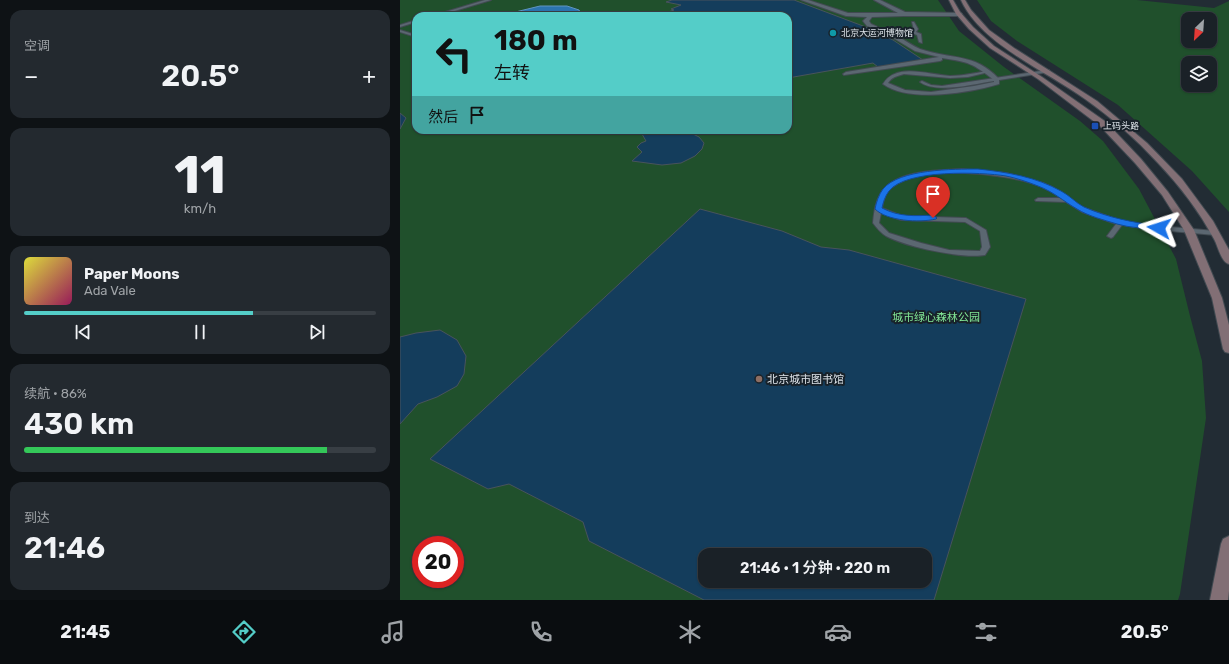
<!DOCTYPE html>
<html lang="zh">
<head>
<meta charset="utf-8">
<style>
  body { margin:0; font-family:Rubik,"Noto Sans SC",sans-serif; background:#23292f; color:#f1f3f6; height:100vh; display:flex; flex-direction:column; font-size:15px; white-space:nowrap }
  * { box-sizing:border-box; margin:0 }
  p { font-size:13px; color:#9fa3a7 }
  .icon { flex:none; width:22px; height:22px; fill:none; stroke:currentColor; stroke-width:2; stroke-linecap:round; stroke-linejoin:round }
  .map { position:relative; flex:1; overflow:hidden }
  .drawer { display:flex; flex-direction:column; gap:10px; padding:10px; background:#0e1215; width:400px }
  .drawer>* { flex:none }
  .guide { position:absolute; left:12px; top:12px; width:380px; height:122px; border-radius:12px; box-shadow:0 1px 3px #0004,0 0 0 1px #383e44; background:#54cdc8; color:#111; overflow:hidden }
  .needle { width:26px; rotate:205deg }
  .fabs { position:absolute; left:781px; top:12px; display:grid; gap:8px }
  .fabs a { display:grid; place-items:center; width:36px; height:36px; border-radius:8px; background:#1a2127; box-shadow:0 1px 3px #0004,0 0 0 1px #383e44; font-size:20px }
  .speed { position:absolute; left:12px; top:536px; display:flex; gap:8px; font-size:20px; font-weight:700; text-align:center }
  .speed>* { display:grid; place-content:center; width:52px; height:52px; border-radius:50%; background:#1a2127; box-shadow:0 1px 3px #0004,0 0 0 1px #383e44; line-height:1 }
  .speed .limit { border:6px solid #d22; background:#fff; color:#111 }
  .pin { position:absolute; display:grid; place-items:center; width:34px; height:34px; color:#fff; margin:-41px -17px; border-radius:50% 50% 50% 0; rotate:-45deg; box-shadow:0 0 4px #0007 }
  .pin .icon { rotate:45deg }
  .me { position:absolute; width:44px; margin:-22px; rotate:276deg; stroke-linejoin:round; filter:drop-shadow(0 0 3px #0008) }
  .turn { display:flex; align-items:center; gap:14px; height:84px; padding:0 16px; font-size:18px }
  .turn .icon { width:52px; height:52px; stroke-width:2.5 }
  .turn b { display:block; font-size:28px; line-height:34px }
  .then { display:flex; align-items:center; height:38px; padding:0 16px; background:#0003; gap:8px; font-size:15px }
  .big { font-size:30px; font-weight:600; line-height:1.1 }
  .drawer .tile { flex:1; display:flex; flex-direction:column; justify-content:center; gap:6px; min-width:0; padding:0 14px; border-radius:12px; background:#23292f }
  .drawer .dial { align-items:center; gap:0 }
  .dial b { font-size:52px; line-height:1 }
  .song { display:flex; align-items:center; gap:12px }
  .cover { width:48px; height:48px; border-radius:6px; background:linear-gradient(135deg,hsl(60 70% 55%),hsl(330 70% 35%)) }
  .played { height:4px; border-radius:2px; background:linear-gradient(90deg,#54cdc8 65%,#383e44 65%) }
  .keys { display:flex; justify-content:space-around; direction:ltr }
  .heat { display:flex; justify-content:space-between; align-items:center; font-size:22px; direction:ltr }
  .charge { height:6px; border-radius:3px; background:linear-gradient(90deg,#34c759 86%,#383e44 0) }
  .trip { position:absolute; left:298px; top:548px; width:234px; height:40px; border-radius:12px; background:#1a2127; box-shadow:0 1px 3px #0004,0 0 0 1px #383e44; font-weight:600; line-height:40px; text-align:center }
  .dock { display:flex; height:64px; justify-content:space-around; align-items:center; background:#0a0d10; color:#9fa3a7 }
  .dock .icon { width:28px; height:28px }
  .dock .selected { color:#54cdc8 }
  .dock b { font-size:18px; color:#f1f3f6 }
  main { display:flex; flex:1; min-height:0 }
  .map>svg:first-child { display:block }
  .green { fill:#20502c; fill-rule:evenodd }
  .water { fill:#2b74af; stroke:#6095c0 }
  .building { fill:#143d5c; stroke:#48535c; fill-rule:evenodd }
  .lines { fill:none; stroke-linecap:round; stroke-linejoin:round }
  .service-casing { stroke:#414a51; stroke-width:2 }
  .minor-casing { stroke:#414a51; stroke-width:2 }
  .secondary-casing { stroke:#414a51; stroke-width:2 }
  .service { fill:#5b6771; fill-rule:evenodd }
  .minor { fill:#5b6771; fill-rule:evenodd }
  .secondary { fill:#826f75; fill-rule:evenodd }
  .route { fill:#1a73e8; stroke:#114b97 }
  .culture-dot { fill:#0f9aa8; stroke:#18222a; stroke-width:1.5 }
  .transit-dot { fill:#1a4fb4; stroke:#18222a; stroke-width:1.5 }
  .education-dot { fill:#8d6e63; stroke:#18222a; stroke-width:1.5 }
  .labels { text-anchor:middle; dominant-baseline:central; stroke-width:4; stroke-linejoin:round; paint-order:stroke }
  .far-poi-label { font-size:9px; fill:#dce2e8; stroke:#18222a; text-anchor:start }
  .park-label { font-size:11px; fill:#82e796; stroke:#18222a }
  .poi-label { font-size:11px; fill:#dce2e8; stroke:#18222a; text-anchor:start }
</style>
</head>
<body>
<main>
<section class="drawer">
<div class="tile"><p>空调</p>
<div class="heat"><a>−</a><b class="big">20.5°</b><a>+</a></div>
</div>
<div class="tile dial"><b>11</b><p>km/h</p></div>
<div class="tile">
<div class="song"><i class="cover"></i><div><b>Paper Moons</b><p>Ada Vale</p></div></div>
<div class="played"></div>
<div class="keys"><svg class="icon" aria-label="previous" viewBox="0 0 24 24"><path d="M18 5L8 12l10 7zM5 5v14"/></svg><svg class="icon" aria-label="pause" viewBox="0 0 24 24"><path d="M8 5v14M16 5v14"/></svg><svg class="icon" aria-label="next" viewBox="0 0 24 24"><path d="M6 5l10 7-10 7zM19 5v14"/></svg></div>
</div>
<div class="tile"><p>续航 · 86%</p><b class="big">430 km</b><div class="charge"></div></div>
<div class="tile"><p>到达</p><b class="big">21:46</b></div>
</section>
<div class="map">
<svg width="829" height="600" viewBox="0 0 829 600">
  <rect width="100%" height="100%" fill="#222c34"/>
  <!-- green -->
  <g class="green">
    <path d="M 0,0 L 538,0 L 559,31 L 604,67 L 680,121 L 703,141 L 739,189 L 776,259 L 790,316 L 802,361 L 806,418 L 780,594 L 778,600 L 0,600 ZM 16,16 L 388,16 L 388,130 L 16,130 ZM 21,545 L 55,545 L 55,579 L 21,579 ZM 305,555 L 525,555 L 525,581 L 305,581 Z"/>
    <path d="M 577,0 L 737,0 L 814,8 L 829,1 L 829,212 L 792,171 L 718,105 L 617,41 L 591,21 ZM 788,19 L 810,19 L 810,41 L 788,41 ZM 788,63 L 810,63 L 810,85 L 788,85 Z"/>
  </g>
  <!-- water -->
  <polygon class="water" points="140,6 167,6 179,10 180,12 176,16 99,16"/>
  <!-- building -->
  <g class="building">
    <polygon points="272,0 394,0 463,26 493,40 523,60 478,67 473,63 388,78 388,16 256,16 274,10 271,9 281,5 266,2"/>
    <polygon points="0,113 6,118 0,129"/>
    <polygon points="266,130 291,133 299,137 304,143 302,149 295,156 281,163 262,165 232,161 242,152 237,147 241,143 246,141 242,134"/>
    <path d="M 300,209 L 382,231 L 421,247 L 449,250 L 626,299 L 534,600 L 304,600 L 189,541 L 183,522 L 109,484 L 88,489 L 30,459 ZM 305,555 L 525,555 L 525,581 L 305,581 Z"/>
    <polygon points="40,330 57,340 66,356 64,374 57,386 37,397 18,404 0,424 0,337 16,333"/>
  </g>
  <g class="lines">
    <defs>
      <g id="service">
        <polygon points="85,0 91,0 38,16 32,16"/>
        <polygon points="16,20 16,22 0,27 0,25"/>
        <polygon points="512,22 514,22 518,29 516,32 521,34 522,43 519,42 517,35 509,32 487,33 485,32 487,31 514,30"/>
        <polygon points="0,30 16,35 16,37 0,32"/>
        <path d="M 647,70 L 649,70 L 649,72 L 599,80 L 599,84 C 569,93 509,103 483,84 C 496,62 529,75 550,76 C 562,76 575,73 587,71 L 589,72 L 568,77 L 550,78 L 504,74 C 497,76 492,77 488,83 L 505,90 L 531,92 L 574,86 L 594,82 L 594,81 C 574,84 536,94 520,82 L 522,81 L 531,85 L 542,86 Z"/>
        <path d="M 562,169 L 606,173 L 643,183 L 654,188 L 682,207 L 721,221 L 748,225 L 815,231 L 819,233 L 815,235 L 748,229 L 722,225 L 713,237 L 711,238 L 707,236 L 716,224 L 682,212 L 666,202 L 636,201 L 635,200 L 638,198 L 661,198 C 654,193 647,189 640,186 C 606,173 515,162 488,191 C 484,196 483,203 482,208 L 502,216 L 566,218 L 586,230 L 590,247 L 585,255 C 562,259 507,247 486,236 C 481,233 476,227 473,223 C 474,213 475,202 481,193 C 495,170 538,170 562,169 ZM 481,213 L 501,220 L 565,222 L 580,231 L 582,247 L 580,251 L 549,250 L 521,243 L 489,233 L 479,223 Z"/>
      </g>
      <path id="minor" d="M 401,0 L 408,0 L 448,13 L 498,13 L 474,0 L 480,0 L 505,12 L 561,13 L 562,14 L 559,16 L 504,16 L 472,17 L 469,21 L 471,24 C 480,28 490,32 499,37 C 506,41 513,46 520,49 C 551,60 574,52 599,79 L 594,80 C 572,63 569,62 542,58 L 542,60 L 540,61 L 444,75 L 443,74 L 446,72 L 539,57 L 515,51 L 495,39 L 467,26 L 463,21 L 467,17 L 446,16 Z"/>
      <g id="secondary">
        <polygon points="549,0 553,0 560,12 573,27 594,46 642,77 706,122 741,159 768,192 794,230 822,298 829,325 829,353 825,352 823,349 812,298 784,230 762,195 735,163 700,126 638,79 590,48 569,29 556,14"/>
        <path d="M 561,0 L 565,0 L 571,10 L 589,30 L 614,48 L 697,101 L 747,143 L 782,179 L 813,221 L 829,250 L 829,264 C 821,262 818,246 814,239 C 799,211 780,186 758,163 C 736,139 712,118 685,99 C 646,71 581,44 561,0 Z"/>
        <polygon points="829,536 829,591 828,600 810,600 821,544 823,539"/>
      </g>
    </defs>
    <!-- service casing -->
    <use href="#service" class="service-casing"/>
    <!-- minor casing -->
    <use href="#minor" class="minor-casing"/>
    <!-- secondary casing -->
    <use href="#secondary" class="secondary-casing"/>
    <!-- service -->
    <use href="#service" class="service"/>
    <!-- minor -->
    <use href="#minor" class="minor"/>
    <!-- secondary -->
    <use href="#secondary" class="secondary"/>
  </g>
  <!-- route -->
  <path class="route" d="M 578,169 C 607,172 636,177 661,191 C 669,195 676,203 684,207 C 709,218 732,222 759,226 L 763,228 L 759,230 C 745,228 730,228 717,224 C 704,220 688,216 677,209 C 663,201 654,192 638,186 C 628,182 616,178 606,176 C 581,172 506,169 489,191 C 485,196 483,203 482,208 C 499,217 515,216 533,215 L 537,218 L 536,219 C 519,223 487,221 475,209 C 476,203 479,194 483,189 C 499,169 554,169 578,169 Z"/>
  <!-- markers -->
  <circle class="culture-dot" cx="433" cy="33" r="4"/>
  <rect class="transit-dot" x="691" y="122" width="8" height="8" rx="2"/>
  <circle class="education-dot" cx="359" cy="379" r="4"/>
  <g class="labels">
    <!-- far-poi labels -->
    <g class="far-poi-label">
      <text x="441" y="33">北京大运河博物馆</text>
      <text x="703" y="126">上码头路</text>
    </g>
    <!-- park labels -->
    <g class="park-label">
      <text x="536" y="317">城市绿心森林公园</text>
    </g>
    <!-- poi labels -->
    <g class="poi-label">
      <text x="367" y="379">北京城市图书馆</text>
    </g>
  </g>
</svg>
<div class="fabs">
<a><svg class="needle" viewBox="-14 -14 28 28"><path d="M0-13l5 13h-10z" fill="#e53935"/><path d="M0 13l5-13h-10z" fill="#9fa3a7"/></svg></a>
<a><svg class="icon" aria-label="layers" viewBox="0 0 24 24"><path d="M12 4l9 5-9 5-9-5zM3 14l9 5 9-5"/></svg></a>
</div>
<div class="speed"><div class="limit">20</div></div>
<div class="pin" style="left:533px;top:218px;background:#d93025"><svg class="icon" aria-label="arrive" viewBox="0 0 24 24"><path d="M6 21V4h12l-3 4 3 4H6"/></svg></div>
<svg class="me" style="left:759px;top:228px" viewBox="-20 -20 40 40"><path d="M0-17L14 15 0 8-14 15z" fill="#1a73e8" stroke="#fff" stroke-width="4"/></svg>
<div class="trip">21:46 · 1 分钟 · 220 m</div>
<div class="guide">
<div class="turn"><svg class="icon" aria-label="left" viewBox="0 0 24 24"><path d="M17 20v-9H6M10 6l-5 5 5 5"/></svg><div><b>180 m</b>左转</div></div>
<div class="then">然后<svg class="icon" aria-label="arrive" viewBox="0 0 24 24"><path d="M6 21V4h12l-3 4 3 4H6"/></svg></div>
</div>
</div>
</main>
<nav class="dock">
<b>21:45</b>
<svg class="icon selected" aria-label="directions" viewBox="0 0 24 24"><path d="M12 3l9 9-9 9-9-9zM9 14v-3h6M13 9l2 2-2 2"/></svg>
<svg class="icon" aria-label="music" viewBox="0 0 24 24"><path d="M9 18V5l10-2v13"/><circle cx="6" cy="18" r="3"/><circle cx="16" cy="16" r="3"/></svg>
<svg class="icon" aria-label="phone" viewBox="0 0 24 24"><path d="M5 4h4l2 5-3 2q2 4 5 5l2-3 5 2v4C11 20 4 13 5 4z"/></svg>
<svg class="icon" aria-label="climate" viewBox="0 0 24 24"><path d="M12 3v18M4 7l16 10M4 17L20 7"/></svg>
<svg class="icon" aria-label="car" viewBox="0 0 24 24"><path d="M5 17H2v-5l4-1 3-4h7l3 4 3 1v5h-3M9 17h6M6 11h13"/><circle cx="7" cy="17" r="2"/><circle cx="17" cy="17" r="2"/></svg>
<svg class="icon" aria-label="filters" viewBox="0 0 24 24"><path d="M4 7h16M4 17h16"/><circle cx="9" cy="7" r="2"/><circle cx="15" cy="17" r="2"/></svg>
<b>20.5°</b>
</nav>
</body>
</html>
